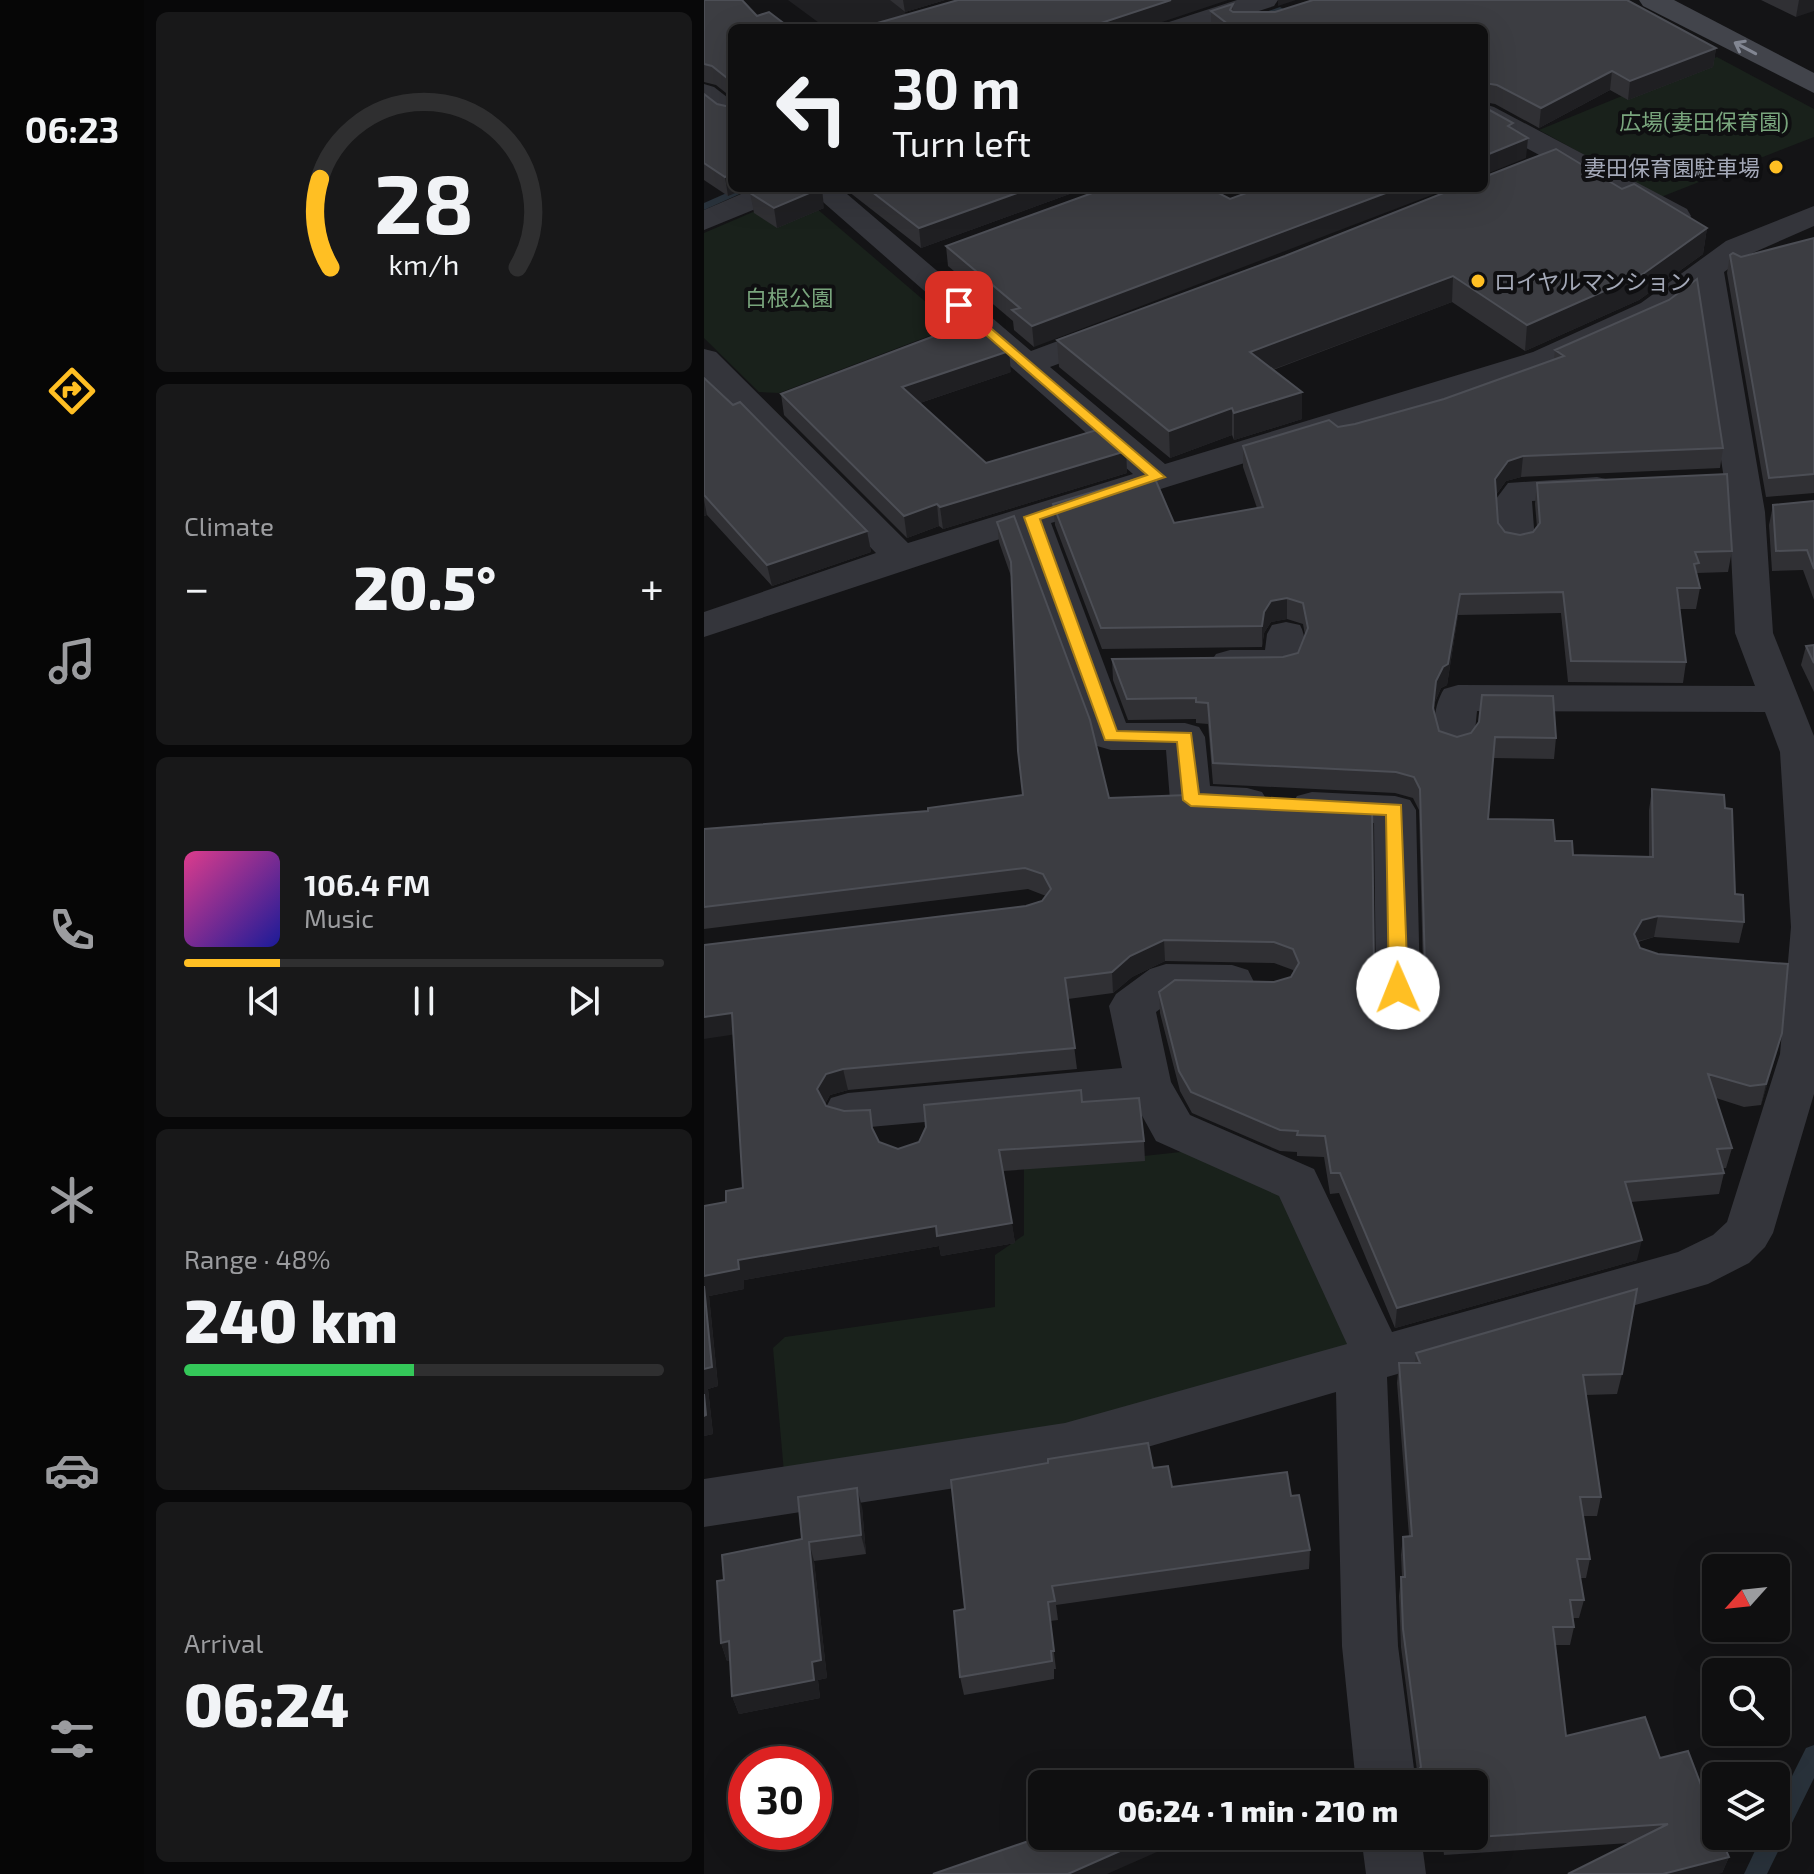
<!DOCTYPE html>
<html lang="en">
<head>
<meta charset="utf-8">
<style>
  body { margin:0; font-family:"Exo 2","Noto Sans JP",sans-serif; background:#181819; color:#f1f3f6; height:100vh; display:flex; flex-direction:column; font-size:30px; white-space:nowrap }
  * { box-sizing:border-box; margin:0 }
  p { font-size:26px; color:#9b9c9f }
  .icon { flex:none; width:44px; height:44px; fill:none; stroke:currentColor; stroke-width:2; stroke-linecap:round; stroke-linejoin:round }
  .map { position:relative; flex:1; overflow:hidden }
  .side { display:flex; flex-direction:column; gap:12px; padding:12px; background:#080809; width:560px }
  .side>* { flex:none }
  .hud { position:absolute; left:24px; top:24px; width:760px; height:168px; border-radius:12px; box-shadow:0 8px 32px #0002,0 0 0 2px #2f2f30; background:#0f0f10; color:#f1f3f6; overflow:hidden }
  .needle { width:52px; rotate:243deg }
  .fabs { position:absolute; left:998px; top:1554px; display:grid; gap:16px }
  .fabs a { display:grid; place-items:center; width:88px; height:88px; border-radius:12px; background:#0f0f10; box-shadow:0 8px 32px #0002,0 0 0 2px #2f2f30; font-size:40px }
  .speed { position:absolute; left:24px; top:1746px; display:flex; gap:16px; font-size:40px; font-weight:700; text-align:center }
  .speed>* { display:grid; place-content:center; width:104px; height:104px; border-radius:50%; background:#0f0f10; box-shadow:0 8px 32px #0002,0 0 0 2px #2f2f30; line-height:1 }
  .speed .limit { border:12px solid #d22; background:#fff; color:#111 }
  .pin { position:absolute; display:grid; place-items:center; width:68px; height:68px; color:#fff; margin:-34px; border-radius:16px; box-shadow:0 4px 12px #0006 }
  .me { position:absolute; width:88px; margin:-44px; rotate:359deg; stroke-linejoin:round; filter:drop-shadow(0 0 6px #0008) }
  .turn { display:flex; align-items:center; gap:28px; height:168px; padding:0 32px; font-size:36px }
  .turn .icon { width:104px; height:104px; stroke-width:2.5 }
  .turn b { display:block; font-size:56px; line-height:68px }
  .big { font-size:60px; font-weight:800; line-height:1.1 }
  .side .card { flex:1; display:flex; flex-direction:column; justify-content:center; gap:12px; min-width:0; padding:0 28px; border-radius:12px; background:#181819 }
  .side .dial { align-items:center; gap:0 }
  .dial svg { height:208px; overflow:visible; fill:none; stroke:#2f2f30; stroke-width:7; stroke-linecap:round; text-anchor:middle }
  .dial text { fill:#f1f3f6; stroke:none }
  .song { display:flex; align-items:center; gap:24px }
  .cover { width:96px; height:96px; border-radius:12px; background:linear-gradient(135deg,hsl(330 70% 55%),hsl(240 70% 35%)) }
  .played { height:8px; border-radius:4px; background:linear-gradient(90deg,#ffbf23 20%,#2f2f30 20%) }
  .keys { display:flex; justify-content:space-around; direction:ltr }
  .heat { display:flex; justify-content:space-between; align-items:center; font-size:44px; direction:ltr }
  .charge { height:12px; border-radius:6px; background:linear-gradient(90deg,#34c759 48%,#2f2f30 0) }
  .trip { position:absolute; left:324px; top:1770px; width:460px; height:80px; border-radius:12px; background:#0f0f10; box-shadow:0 8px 32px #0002,0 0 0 2px #2f2f30; font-weight:800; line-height:80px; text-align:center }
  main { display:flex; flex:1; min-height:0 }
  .dock { display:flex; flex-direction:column; width:144px; justify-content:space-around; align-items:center; background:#060606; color:#9b9c9f }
  .dock .icon { width:56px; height:56px }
  .dock .selected { color:#ffbf23 }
  .dock b { font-size:36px; color:#f1f3f6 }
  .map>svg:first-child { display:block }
  .built { fill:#202023 }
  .green { fill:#19211b }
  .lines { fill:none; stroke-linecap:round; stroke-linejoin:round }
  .stream { fill:#29323b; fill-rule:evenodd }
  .street { fill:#34353b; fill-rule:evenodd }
  .secondary { fill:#42444b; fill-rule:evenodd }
  .wall { fill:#303034 }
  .shaded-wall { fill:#1f1f22 }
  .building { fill:#3c3d42; stroke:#4c4e55; stroke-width:2 }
  .oneway { stroke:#828692 }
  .route { fill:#ffbf23; stroke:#a67c17; stroke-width:2 }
  .poi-dot { fill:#ffbf23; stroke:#0f0f11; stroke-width:3 }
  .labels { text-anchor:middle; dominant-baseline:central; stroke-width:8; stroke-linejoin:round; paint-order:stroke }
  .far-park-label { font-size:22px; fill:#79a57d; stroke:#0f0f11 }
  .far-poi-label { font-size:22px; fill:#a4a9b8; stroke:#0f0f11; text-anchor:end }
</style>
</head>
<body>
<main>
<nav class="dock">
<b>06:23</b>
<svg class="icon selected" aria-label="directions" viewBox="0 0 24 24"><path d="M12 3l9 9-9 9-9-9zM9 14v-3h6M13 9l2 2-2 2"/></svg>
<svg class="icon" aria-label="music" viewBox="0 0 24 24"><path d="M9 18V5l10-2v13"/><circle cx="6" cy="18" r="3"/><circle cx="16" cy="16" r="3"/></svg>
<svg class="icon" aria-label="phone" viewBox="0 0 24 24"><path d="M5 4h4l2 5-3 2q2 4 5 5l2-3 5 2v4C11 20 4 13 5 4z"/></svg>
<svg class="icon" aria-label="climate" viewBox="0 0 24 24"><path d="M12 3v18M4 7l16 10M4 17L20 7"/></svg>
<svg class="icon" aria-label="car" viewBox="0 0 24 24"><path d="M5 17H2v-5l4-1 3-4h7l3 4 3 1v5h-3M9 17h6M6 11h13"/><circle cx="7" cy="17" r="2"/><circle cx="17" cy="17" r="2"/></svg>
<svg class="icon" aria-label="filters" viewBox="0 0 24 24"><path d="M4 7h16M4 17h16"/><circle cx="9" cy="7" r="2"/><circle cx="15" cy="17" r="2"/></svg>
</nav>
<section class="side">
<div class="card dial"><svg viewBox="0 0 100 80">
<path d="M14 69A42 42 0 1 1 86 69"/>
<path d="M14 69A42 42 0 0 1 10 35" stroke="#ffbf23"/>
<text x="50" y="56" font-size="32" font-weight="700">28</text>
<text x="50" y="72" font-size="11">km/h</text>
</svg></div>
<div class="card"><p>Climate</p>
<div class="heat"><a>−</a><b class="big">20.5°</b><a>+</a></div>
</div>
<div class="card">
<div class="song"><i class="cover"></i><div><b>106.4 FM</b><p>Music</p></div></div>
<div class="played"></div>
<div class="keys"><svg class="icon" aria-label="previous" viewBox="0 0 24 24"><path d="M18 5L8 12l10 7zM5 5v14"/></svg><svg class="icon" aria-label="pause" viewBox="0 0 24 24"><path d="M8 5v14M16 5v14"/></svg><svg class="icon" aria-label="next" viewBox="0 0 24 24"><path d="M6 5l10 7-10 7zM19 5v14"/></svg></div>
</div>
<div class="card"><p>Range · 48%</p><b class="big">240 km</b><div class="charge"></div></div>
<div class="card"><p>Arrival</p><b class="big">06:24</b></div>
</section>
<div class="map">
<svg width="1110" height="1874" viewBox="0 0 1110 1874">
  <rect width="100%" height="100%" fill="#141416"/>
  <!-- built -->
  <polygon class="built" points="84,0 187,0 203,14 157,28 122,28"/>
  <!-- green -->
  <g class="green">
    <polygon points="1013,57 1110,109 1110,137 957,197 835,130"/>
    <polygon points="86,196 98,196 244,321 241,330 75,393 55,392 0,338 0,233"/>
    <polygon points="495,1150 584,1190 658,1355 369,1432 80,1473 69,1348 81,1337 291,1307 291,1255 320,1235 320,1169"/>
  </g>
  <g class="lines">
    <!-- stream -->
    <g class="stream">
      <polygon points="576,7 581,10 580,12 530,28 515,28"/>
      <polygon points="34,188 49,188 0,210 0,203"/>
      <polygon points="1110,1745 1110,1778 1063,1874 1040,1874 1058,1836 1072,1836 1072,1808 1102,1748"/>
    </g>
    <!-- street -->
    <g class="street">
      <polygon points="533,0 574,0 570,6 502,28 461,28 465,22"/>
      <polygon points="0,84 10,87 28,101 28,124 18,121 0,107"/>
      <polygon points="780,104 790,107 983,209 987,216 983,223 972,225 961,223 780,125"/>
      <polygon points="51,188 92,188 88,194 0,230 0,210"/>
      <path d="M 103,188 L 136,188 L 327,351 L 397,325 L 409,322 L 421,325 L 426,332 L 421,339 L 346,367 L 461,464 L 829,352 L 937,303 L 1022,241 L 1110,206 L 1110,226 L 1044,255 L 1020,272 L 1061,512 L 1069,633 L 1110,736 L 1110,1094 L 1069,1233 L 1061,1247 L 1045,1263 L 1004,1284 L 683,1377 L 694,1646 L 712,1784 L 652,1784 L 638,1646 L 632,1392 L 361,1471 L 0,1527 L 0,1479 L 361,1423 L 643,1344 L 575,1196 L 452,1141 L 431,1103 L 144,1129 L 127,1124 L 120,1111 L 127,1098 L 144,1093 L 418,1068 L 405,1006 L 412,994 L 446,969 L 462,964 L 528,965 L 544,970 L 550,982 L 544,994 L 528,999 L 471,998 L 452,1012 L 467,1082 L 486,1115 L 610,1169 L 688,1332 L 974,1252 L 1009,1235 L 1023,1222 L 1076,1054 L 1087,927 L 1076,752 L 1061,712 L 773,711 L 770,741 L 764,751 L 750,755 L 736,751 C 726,735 730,704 740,689 L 754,685 L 1051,686 L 1031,633 L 1025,512 L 992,294 L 961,317 L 853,366 L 347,523 L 422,723 L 481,723 L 495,727 L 501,737 L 506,786 L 543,788 L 558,792 L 564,802 L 558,812 C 532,820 498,818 472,810 L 466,800 L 462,750 L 407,750 L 393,746 L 387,736 L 314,533 L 0,637 L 0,612 L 172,553 L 0,378 L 0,349 L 12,352 L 204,543 L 429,474 Z"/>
      <polygon points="893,477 906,480 911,488 906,496 828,501 831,542 826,550 813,553 800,550 795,542 792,499 804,483"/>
      <path d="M 582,622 L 596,625 C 604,639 601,658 593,671 C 568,678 537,679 512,672 L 506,663 L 512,654 L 526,650 L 561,650 L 563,634 L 568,625 Z"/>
      <polygon points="608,792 691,796 706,800 712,810 716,988 710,1000 694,1005 678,1000 672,988 670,823 608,820 593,816 587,806 593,796"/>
      <polygon points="657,1836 717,1836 722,1874 662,1874"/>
    </g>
    <!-- secondary -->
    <polygon class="secondary" points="935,0 970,0 1110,73 1110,93 939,6"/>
  </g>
  <!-- wall -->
  <g class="wall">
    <polygon points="0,0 38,0 28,188 24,196 0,180 0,94 13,104 26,107 27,97 12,85 0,82"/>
    <polygon points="186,0 241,0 201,12"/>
    <polygon points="609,0 923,0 1012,48 1009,67 924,100 906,90 835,128 791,104 780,102 780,28 507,28 507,11 529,4 529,12 571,12"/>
    <polygon points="1057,0 1110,0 1092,17"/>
    <polygon points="140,188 382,188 217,248"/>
    <polygon points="402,188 330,347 310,330 309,321 244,266 242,246"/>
    <polygon points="918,189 1003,228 999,254 935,300 821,351 748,302 569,370 598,419 530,440 528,435 466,458 355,367 353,340 581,256"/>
    <polygon points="46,193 120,208 73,228 50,213"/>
    <polygon points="1110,238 1110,493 1062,497 1023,273 1026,255 1037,257"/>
    <polygon points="851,350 1019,448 1016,468 817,477 802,481 792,495 794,523 801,532 816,535 829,532 833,527 831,504 833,483 1028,551 1024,572 993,573 996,588 992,609 976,609 982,662 979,683 864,682 857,613 754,615 743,685 737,688 731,702 730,711 735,731 753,737 852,738 850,759 789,758 784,819 851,841 869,855 945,857 945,810 948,789 1021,808 1031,894 1040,922 1035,943 950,937 934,942 936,948 1078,1033 1057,1105 1040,1107 1012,1098 1028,1148 1022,1168 1019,1168 1020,1173 1015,1194 927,1202 933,1260 691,1328 635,1193 626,1194 620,1157 593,1156 593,1152 576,1151 488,1113 476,1091 456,1013 455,992 570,982 587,977 590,972 589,970 570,963 461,961 428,977 409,993 364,999 373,1069 144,1090 126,1095 121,1104 122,1106 171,1133 175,1142 194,1149 378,1102 440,1141 441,1161 299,1171 311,1243 237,1256 235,1246 40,1280 40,1289 5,1296 14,1386 4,1389 9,1434 0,1436 0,1206 22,1202 39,1188 29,1034 322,906 338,901 342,896 324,889 0,929 0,829 224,811 319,795 308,579 295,542 293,522 405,798 670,968 678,982 696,987 712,982 719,971 715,810 709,798 691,793 509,784 504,724 492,723 492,719 424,720 409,680 408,659 579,657 594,653 601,635 599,624 583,619 567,622 560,633 558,647 398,649 351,525 349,504 470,523 553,508 539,467 539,446 651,424 740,399 850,359"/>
    <polygon points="307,372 216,403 282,463 422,451 423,473 239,529 235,526 203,538 80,415 77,394"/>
    <polygon points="0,378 163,531 167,552 68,586 3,515 0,516"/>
    <polygon points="1110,501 1110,600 1099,570 1068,571 1065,525 1069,505"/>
    <polygon points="1110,645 1110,692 1097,665 1102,646"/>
    <polygon points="712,1353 918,1374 913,1394 882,1395 897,1497 893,1516 879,1516 886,1559 882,1578 876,1578 880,1600 875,1618 869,1618 870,1627 866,1645 851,1645 862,1736 956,1758 1025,1857 1018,1873 864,1874 926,1843 740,1855 738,1839 721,1841 720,1836 770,1836 770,1784 712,1784 713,1771 697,1647 695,1596 697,1577 698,1577 697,1555 699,1537 705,1536 693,1383 695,1363 711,1363"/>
    <polygon points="449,1468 468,1487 587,1496 606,1550 605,1569 352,1605 354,1620 346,1621 352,1669 350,1669 350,1679 260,1695 256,1677 261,1609"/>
    <polygon points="158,1507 162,1554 110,1561 123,1678 114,1680 116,1698 35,1714 28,1696 26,1660 23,1661 17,1643 20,1580"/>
  </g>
  <!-- shaded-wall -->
  <g class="shaded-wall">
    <polygon points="199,0 241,0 201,12"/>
    <polygon points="467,0 524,0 440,28 382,28"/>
    <polygon points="574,0 592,0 574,6"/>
    <polygon points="1095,0 1110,0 1110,11 1092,17"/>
    <polygon points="1012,48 1009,67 924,100 926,81"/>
    <polygon points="908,71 906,90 835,128 837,108"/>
    <polygon points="824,138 822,158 780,175 780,156"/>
    <polygon points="28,174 28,188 44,188 24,196 21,177"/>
    <polygon points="118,188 120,208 73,228 70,208"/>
    <polygon points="327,188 382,188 217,248 215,228"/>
    <polygon points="695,188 746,188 330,347 328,326"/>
    <polygon points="1003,228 999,254 935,300 821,351 823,325"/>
    <polygon points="749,276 748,302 546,378 546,352"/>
    <polygon points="305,351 307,372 201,408 198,387"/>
    <polygon points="598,392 598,419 530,440 530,413"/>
    <polygon points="528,408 528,435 466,458 465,431"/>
    <polygon points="422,451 423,473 239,529 236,507"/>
    <polygon points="819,456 817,477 802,481 789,499 791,479 804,461"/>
    <polygon points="0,500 3,515 0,516"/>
    <polygon points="233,504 235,526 203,538 200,516"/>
    <polygon points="163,531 167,552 68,586 63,565"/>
    <polygon points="756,594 754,615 743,685 737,688 731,702 727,729 732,681"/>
    <polygon points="583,598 583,619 567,622 560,633 558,647 558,626 560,612 567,601"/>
    <polygon points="954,916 950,937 934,941 926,955 930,934 938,920"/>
    <polygon points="460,940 461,961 428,977 409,993 408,972 426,956"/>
    <polygon points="28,1013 33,1034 0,1039 0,1017"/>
    <polygon points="1078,1033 1073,1053 1057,1105 1062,1084"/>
    <polygon points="139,1069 144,1090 126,1095 117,1110 113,1089 122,1074"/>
    <polygon points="308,1223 311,1243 237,1256 235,1246 40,1280 40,1289 5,1296 14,1386 4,1389 9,1434 0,1436 0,1276 34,1260 232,1226"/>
    <polygon points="938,1240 933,1260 691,1328 693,1308"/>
    <polygon points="153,1488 158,1507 162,1554 157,1535"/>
    <polygon points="105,1542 110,1561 123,1678 114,1680 116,1698 35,1714 28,1696 108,1662"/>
    <polygon points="25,1641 32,1659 23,1661 17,1643"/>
    <polygon points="450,1836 487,1836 487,1837 403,1874 364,1874"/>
    <polygon points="1025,1857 1018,1873 1015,1874 959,1874"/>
  </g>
  <!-- building -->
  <g class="building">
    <polygon points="0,0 38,0 53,16 65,12 86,28 28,28 28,174 21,177 0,163 0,94 13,104 26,107 28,82 8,66 0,64"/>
    <polygon points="254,0 467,0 382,28 156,28"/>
    <polygon points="609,0 923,0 1012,48 926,81 908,71 837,108 793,85 780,83 780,28 529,28 507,11 529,4 526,10 529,12 571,12"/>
    <polygon points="780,107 809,123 804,126 824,138 780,156 780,158"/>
    <polygon points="852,149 918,189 930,184 1003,228 939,274 823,325 749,276 546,352 598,392 530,413 528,408 465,431 353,340 581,256 752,188 780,188 780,177"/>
    <polygon points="59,188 117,188 70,208 46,193"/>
    <polygon points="163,188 327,188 215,228"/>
    <polygon points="402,188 505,188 526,199 556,188 695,188 328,326 308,310 316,308 242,246"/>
    <polygon points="1110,238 1110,474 1065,478 1026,255 1029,253 1037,257"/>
    <polygon points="993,279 1019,448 819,456 804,461 791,479 794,523 801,532 816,535 829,532 836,523 833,483 1023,474 1028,551 991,552 995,563 990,564 996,588 973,588 982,662 867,661 859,592 756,594 744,664 739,667 732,681 729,708 735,731 753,737 767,733 775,722 778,695 849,696 852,738 791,737 784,819 849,820 851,841 868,841 869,855 949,857 948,789 1020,795 1021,808 1028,809 1031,894 1039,895 1040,922 954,916 938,920 930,934 936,948 954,954 1084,964 1078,1033 1062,1084 1046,1086 1004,1074 1028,1148 1013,1149 1020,1173 921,1182 938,1240 693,1308 636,1173 627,1173 621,1136 593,1135 594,1131 576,1130 487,1092 475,1071 455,992 471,980 570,982 587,977 595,963 589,949 570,942 460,940 426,956 408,972 361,978 371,1048 139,1069 122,1074 113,1089 122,1106 140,1111 166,1110 168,1128 175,1142 194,1149 215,1142 222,1127 220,1105 377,1090 378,1102 435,1098 440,1141 295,1150 308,1223 233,1236 232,1226 34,1260 35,1269 0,1276 0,1206 22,1202 22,1191 39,1188 28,1013 0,1017 0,945 322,906 338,901 347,889 339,874 321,868 0,907 0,829 224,811 224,808 319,795 314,751 307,562 293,522 310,516 386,720 405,798 484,795 668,805 670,968 678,982 696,987 712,982 721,967 716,789 710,777 692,772 509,763 504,703 492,702 492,698 423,699 408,659 579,657 594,653 604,628 599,603 583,598 567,601 560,612 558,626 397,628 349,504 449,474 470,523 559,507 539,446 625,420 634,427 651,424 740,399 860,356 851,350 965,300"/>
    <polygon points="270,321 305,351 198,387 282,463 396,429 422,451 236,507 233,504 200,516 77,394"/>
    <polygon points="0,378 29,405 36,402 163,531 63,565 0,495"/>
    <polygon points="1110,501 1110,569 1103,550 1072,551 1069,505"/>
    <polygon points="1110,645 1110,663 1102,646"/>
    <polygon points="0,1286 8,1367 0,1369"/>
    <polygon points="933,1289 918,1374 879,1375 897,1497 876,1497 886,1559 873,1559 880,1600 866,1600 870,1627 849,1627 862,1736 941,1717 956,1758 984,1751 1012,1824 1012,1836 1016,1836 1025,1857 959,1874 864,1874 964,1824 743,1839 742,1836 770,1836 770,1784 716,1784 714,1770 717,1767 699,1629 697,1577 701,1577 699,1537 708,1536 695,1363 716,1363 712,1353"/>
    <polygon points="0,1394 2,1415 0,1416"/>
    <polygon points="444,1443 449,1468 464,1466 468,1487 583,1472 587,1496 595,1495 606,1550 348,1586 351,1601 344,1602 350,1651 347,1651 348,1661 256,1677 250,1611 261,1609 247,1480 344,1463 344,1459"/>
    <polygon points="153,1488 157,1535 105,1542 117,1660 108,1662 110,1680 28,1696 25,1641 17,1643 13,1581 20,1580 18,1555 98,1539 94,1497"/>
    <polygon points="339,1836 450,1836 364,1874 229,1874"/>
  </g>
  <!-- one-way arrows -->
  <defs><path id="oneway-shaft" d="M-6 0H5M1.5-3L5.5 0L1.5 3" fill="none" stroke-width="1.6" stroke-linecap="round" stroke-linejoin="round" transform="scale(2)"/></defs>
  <use class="oneway" href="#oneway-shaft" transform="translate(1041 48) rotate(-152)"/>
  <!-- route -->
  <polygon class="route" points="255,301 461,477 336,519 413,731 487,733 495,794 697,805 704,988 701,993 688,993 685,988 682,815 487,806 479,800 473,742 401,740 320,517 443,475 251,308 251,303"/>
  <!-- markers -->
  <g class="poi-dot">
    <circle cx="1072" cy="167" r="8"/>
    <circle cx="774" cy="281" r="8"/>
  </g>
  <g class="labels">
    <!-- far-park labels -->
    <g class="far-park-label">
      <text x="1000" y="121">広場(妻田保育園)</text>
      <text x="85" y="297">白根公園</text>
    </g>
    <!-- far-poi labels -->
    <g class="far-poi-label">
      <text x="1056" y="167">妻田保育園駐車場</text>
      <text x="790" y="281" text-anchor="start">ロイヤルマンション</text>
    </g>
  </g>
</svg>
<div class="fabs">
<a><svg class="needle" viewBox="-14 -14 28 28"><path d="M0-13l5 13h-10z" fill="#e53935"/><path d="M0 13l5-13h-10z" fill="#9b9c9f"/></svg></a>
<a><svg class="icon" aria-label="search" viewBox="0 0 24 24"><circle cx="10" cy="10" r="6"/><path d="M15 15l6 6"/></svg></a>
<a><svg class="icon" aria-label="layers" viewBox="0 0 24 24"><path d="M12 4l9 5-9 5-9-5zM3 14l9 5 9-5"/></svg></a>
</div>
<div class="speed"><div class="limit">30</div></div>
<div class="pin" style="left:255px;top:305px;background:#d93025"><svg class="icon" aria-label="arrive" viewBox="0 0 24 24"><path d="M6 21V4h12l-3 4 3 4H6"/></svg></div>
<svg class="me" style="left:694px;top:988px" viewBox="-20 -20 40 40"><circle r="19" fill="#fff"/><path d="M0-13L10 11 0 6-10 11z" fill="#ffbf23"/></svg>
<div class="trip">06:24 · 1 min · 210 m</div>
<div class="hud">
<div class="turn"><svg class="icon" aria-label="left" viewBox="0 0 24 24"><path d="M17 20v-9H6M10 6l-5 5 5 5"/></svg><div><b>30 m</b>Turn left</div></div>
</div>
</div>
</main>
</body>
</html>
